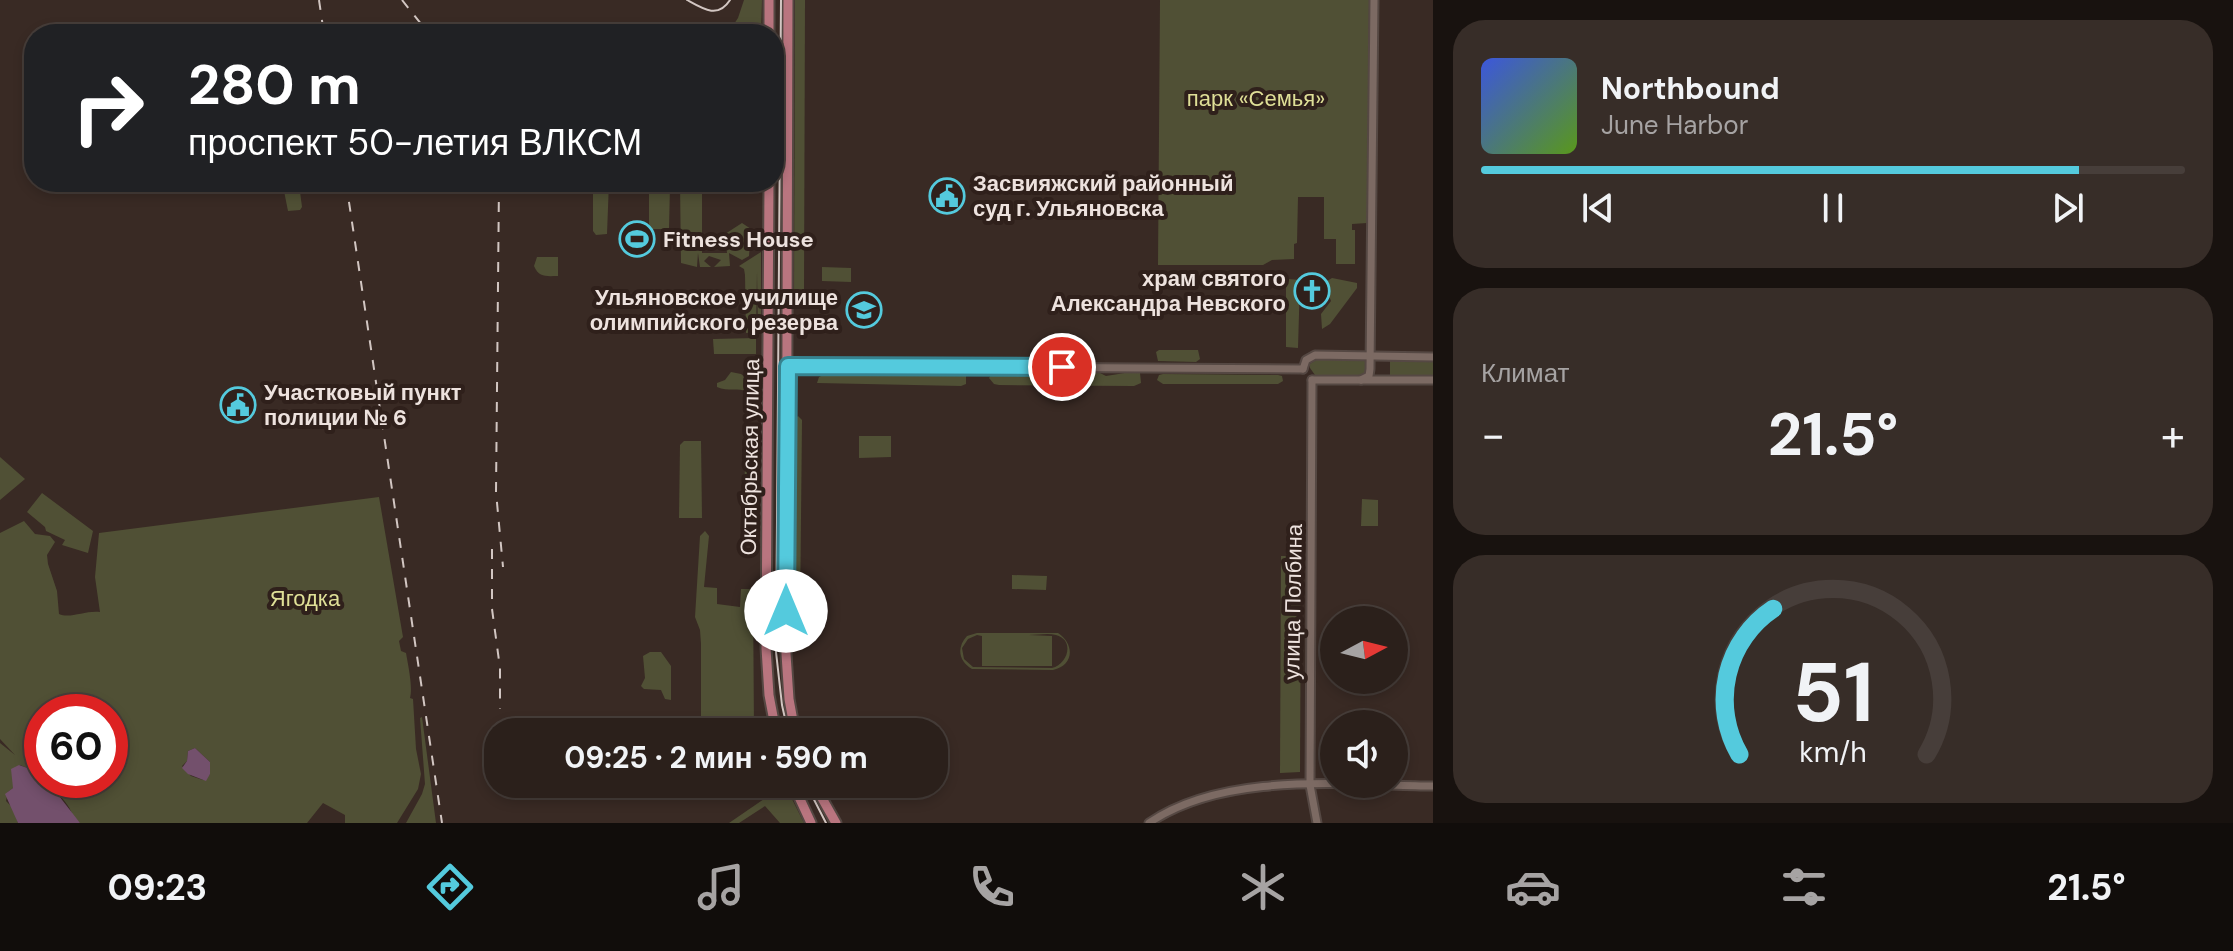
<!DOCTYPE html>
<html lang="ru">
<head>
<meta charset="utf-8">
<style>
  body { margin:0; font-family:"DM Sans",sans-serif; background:#372d28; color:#f1f3f6; height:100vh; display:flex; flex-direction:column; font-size:30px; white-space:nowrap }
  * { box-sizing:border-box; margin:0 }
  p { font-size:26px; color:#a6a3a3 }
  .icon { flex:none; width:44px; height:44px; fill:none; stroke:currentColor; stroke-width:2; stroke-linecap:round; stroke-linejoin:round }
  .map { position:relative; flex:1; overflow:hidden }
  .side { display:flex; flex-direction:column; gap:20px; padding:20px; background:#18120f; width:800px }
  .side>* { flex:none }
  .banner { position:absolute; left:24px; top:24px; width:760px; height:168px; border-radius:32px; box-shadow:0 4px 12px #0003,0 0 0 2px #473e3a; background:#202124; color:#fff; overflow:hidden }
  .needle { width:52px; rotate:83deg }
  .controls { position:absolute; left:1320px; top:606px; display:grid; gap:16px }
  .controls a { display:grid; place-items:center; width:88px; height:88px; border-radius:50%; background:#2b201b; box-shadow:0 4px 12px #0003,0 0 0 2px #473e3a; font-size:40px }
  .speed { position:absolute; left:24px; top:694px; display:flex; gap:16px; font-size:40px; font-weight:700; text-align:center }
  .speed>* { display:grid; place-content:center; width:104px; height:104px; border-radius:50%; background:#2b201b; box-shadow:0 4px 12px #0003,0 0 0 2px #473e3a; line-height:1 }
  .speed .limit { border:12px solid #d22; background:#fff; color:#111 }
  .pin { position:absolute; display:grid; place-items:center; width:68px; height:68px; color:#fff; margin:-34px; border:4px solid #fff; border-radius:50%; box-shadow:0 2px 8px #0007 }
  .me { position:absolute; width:88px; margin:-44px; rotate:0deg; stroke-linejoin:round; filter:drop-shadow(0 0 6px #0008) }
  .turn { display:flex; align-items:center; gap:28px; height:168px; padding:0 32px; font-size:36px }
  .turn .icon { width:104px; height:104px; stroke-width:2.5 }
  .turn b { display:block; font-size:56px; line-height:68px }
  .big { font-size:60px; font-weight:700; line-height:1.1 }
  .side .widget { flex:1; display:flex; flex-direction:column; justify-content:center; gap:12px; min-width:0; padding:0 28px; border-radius:32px; background:#372d28 }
  .side .dial { align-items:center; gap:0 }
  .dial svg { height:208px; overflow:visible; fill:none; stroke:#473e3a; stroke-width:7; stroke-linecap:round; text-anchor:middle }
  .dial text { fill:#f1f3f6; stroke:none }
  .song { display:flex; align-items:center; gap:24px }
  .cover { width:96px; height:96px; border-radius:12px; background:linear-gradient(135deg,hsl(230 70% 55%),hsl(90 70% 35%)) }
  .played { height:8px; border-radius:4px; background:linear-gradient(90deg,#54cadd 85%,#473e3a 85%) }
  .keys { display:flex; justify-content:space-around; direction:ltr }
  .heat { display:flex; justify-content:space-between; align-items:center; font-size:44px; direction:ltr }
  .trip { position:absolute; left:484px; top:718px; width:464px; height:80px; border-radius:32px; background:#2b201b; box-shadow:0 4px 12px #0003,0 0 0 2px #473e3a; font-weight:700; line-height:80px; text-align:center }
  .menu { display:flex; height:128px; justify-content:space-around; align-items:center; background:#110d0b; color:#a6a3a3 }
  .menu .icon { width:56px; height:56px }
  .menu .selected { color:#54cadd }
  .menu b { font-size:36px; color:#f1f3f6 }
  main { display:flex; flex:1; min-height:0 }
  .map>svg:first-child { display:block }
  .green { fill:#505035; fill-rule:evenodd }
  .water { fill:#73506c }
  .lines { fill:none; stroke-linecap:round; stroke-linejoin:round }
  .minor-casing { stroke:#554843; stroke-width:11 }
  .major-casing { stroke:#554843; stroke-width:13 }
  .minor { stroke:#7c6a63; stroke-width:7 }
  .major { stroke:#b9757f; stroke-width:9 }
  .tram { stroke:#d2c6c2; stroke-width:2 }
  .rail { stroke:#d2c6c2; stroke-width:2; stroke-dasharray:10 10; stroke-linecap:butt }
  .route-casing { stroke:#378390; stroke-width:20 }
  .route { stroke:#54cadd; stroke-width:14 }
  .labels { text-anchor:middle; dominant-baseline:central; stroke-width:8; stroke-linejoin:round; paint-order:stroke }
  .park-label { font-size:22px; fill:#dfdf97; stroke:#2f201b }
  .poi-label { font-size:22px; font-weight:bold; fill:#ede2de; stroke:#2f201b; text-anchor:start }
  .street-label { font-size:22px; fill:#ede2de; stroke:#2f201b }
</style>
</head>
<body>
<main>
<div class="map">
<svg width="1433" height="823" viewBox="0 0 1433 823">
  <rect width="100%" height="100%" fill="#392a24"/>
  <!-- green -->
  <g class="green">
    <polygon points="744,0 762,0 761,34 728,33 738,18"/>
    <polygon points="795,0 805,0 804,289 802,296 794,301"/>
    <polygon points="1160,0 1369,0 1367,223 1352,224 1352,230 1355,230 1355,264 1336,264 1336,239 1324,239 1324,197 1298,197 1297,243 1294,244 1294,259 1272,260 1263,265 1158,265"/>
    <polygon points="295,182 299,184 302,207 300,210 288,211 283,186"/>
    <polygon points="593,182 609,182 607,234 596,235 593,231"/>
    <polygon points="649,182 666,182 670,186 669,229 649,229"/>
    <polygon points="680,182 702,182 702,253 727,253 725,234 742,223 751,229 749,256 742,260 729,253 730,266 714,267 721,260 709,256 704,261 711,267 700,267 698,253 697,267 681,263"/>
    <polygon points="761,252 761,332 758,332 757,272 756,332 746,333 745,275 744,269 739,266"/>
    <path d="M 537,257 L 558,257 L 558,276 C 547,276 539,278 534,266 Z"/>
    <polygon points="822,267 851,268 851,282 822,281"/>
    <polygon points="1332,278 1357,283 1357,288 1330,324 1322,329 1321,314 1331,301 1324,283"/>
    <polygon points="1288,279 1300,280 1298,348 1286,347 1286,281"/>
    <polygon points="756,338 756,354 714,354 713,339"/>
    <polygon points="1159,350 1198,350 1200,359 1196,362 1158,361 1156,352"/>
    <polygon points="1317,359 1363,359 1367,363 1367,372 1362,376 1315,375 1310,368 1310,364"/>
    <polygon points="1390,359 1433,360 1433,376 1390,376"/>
    <polygon points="832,371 961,372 966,374 966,384 961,386 817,383 819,377"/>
    <polygon points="1137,371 1140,373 1141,383 1134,386 999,385 994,384 989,378 993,372 1100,373 1106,376"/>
    <path d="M 731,372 L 741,374 L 750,381 L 754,373 L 761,373 L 760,397 L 757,398 L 755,387 L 748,392 C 738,387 728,392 717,387 L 717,383 L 725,380 Z"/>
    <polygon points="1163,374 1278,375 1282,376 1283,381 1278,384 1163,384 1157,380 1159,375"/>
    <polygon points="798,416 802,420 800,614 797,618 793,614 794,420"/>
    <polygon points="859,436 891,436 891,457 859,458"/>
    <polygon points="684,441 701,441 702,518 679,518 680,445"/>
    <polygon points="756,448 756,511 744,511 745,461"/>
    <polygon points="0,457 25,479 0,500"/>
    <polygon points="42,493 93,531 88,553 62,545 65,540 46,531 45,527 27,512"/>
    <path d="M 379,497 L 403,637 L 399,641 L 401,651 L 406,653 C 408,665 413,687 410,698 L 413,699 L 416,749 L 421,774 L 418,789 L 397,823 L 345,823 L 345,815 L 323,803 L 307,823 L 80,823 L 73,817 C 69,800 50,787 37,776 L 37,772 L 20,765 L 14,769 L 13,788 L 8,792 L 6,801 L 13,808 L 18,823 L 0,823 L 0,743 L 15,755 L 0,739 L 0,533 L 24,521 L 35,534 L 50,536 L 55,542 L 47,555 L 48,564 L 57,591 L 59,614 C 70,619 86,610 100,612 L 95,577 L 99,533 ZM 42,712 L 110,712 L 110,780 L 42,780 ZM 195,748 L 210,762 L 210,774 L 203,780 L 191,776 L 182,766 L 187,761 L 188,751 Z"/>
    <polygon points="1362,499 1378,500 1378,526 1361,526"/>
    <polygon points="705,531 709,536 704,587 717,588 717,604 740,607 741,589 753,589 754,732 701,732 701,644 700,630 695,617 700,536"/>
    <polygon points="1281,556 1301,556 1300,772 1280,773"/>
    <polygon points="1012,575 1047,576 1046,590 1012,589"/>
    <path d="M 977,633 L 1058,633 C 1075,644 1074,666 1053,670 L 972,669 C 959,661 956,648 967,636 ZM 977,635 L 982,636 L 982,666 L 1052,666 L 1052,636 L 1029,635 C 1038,635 1048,633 1056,635 C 1075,640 1068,664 1052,668 L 973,667 L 964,659 L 962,648 L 968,639 Z"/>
    <polygon points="650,652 661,652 671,666 671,700 665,699 661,690 644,689 641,686 645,678 643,656"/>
    <polygon points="422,717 436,823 406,823 422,794 425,784 420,718"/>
    <polygon points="783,793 791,797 804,823 780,823 765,806 739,823 729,823 764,799"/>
  </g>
  <!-- water -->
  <g class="water">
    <polygon points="195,748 210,762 210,774 206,781 188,774 182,768 187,761 188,751"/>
    <polygon points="19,765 36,771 37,776 49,783 80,823 18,823 5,794 13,788 11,769"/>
  </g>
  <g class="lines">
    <defs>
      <g id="minor">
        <polyline points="788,366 1303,369"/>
        <polyline points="1303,369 1306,360 1315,355 1433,357"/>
        <polyline points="1312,380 1310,785 1317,823"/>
        <polyline points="1312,380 1433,380"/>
        <polyline points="1361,380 1369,376 1370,369 1374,0"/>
        <path d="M 1149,823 C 1225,771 1345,785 1433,786"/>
      </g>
      <g id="major">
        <polyline points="769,0 769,34"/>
        <polyline points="788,0 786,654 789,699 795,732"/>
        <polyline points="769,182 766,648 769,695 776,732"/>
        <polyline points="793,784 811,823"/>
        <polyline points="814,784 836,823"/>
      </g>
    </defs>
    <!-- minor casing -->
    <use href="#minor" class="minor-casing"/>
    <!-- major casing -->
    <use href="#major" class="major-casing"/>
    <!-- minor -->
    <use href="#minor" class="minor"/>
    <!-- major -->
    <use href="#major" class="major"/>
    <!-- tram -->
    <g class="tram">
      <path d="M 687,0 C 703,9 718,19 730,0"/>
      <polyline points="781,0 776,652 782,705 788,732"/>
      <polyline points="806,784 826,823"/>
    </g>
    <!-- rail -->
    <g class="rail">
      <polyline points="319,0 324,34"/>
      <polyline points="402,0 429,34"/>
      <polyline points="346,182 442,823"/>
      <polyline points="439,182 439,194"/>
      <polyline points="499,182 496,492 503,567"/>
      <polyline points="492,549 492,609 500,668 500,709"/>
    </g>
  </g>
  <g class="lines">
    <defs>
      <polyline id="route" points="786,611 788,366 1062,367"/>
    </defs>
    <!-- route casing -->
    <use href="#route" class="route-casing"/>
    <!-- route -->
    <use href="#route" class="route"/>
  </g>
  <!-- icons -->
  <defs>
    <symbol id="civic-ring" viewBox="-11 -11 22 22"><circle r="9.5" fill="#2f201b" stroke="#54cadd" stroke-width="1.5"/><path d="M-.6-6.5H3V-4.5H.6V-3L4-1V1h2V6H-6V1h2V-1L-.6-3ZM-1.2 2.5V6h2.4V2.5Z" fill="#54cadd"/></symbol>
    <symbol id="stadium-ring" viewBox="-11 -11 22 22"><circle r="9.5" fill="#2f201b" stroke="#54cadd" stroke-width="1.5"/><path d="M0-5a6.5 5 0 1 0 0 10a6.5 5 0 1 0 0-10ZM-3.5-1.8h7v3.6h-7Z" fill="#54cadd"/></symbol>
    <symbol id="church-ring" viewBox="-11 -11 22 22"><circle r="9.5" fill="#2f201b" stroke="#54cadd" stroke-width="1.5"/><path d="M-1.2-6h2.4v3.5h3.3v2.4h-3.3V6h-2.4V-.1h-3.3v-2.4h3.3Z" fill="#54cadd"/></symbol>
    <symbol id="university-ring" viewBox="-11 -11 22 22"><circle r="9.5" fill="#2f201b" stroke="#54cadd" stroke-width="1.5"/><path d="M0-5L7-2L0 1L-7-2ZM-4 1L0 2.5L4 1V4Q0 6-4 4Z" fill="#54cadd"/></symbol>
  </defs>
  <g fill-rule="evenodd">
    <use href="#civic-ring" x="927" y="176" width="40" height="40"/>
    <use href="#stadium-ring" x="617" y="219" width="40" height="40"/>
    <use href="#church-ring" x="1292" y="271" width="40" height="40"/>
    <use href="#university-ring" x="844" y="290" width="40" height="40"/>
    <use href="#civic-ring" x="218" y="385" width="40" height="40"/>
  </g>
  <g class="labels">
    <!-- park labels -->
    <g class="park-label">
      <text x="1256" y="98">парк «Семья»</text>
      <text x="305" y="598">Ягодка</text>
    </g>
    <!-- poi labels -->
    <g class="poi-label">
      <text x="973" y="183">Засвияжский районный<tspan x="973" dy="25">суд г. Ульяновска</tspan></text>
      <text x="663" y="239">Fitness House</text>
      <text x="1286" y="278" text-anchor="end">храм святого<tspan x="1286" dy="25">Александра Невского</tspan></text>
      <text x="838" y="297" text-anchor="end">Ульяновское училище<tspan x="838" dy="25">олимпийского резерва</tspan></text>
      <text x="264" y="392">Участковый пункт<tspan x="264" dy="25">полиции № 6</tspan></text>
    </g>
    <!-- street labels -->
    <g class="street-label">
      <text transform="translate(750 457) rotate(-89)">Октябрьская улица</text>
      <text transform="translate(1293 602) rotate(-89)">улица Полбина</text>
    </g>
  </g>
</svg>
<div class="controls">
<a><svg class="needle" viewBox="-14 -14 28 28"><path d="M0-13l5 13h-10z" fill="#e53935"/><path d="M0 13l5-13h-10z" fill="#a6a3a3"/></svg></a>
<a><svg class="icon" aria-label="sound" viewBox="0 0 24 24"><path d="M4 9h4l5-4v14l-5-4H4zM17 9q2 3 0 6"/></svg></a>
</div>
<div class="speed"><div class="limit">60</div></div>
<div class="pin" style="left:1062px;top:367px;background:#d93025"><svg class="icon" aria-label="arrive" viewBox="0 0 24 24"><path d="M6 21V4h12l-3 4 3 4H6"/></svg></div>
<svg class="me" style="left:786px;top:611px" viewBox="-20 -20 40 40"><circle r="19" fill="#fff"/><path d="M0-13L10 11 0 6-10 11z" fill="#54cadd"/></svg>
<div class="trip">09:25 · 2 мин · 590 m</div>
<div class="banner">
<div class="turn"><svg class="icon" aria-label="right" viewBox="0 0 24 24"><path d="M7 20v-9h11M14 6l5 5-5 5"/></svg><div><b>280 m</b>проспект 50-летия ВЛКСМ</div></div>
</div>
</div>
<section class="side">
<div class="widget">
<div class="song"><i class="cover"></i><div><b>Northbound</b><p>June Harbor</p></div></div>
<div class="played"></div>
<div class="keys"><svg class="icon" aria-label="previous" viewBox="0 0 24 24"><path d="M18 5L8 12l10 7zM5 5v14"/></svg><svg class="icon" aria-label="pause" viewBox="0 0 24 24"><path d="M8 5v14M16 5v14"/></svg><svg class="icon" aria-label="next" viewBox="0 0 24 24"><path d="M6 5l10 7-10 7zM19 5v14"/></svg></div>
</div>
<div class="widget"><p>Климат</p>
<div class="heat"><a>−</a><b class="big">21.5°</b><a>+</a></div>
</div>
<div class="widget dial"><svg viewBox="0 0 100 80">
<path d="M14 69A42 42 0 1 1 86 69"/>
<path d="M14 69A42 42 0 0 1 27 13" stroke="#54cadd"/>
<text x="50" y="56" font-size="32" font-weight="700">51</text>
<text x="50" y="72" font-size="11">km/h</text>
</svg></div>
</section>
</main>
<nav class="menu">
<b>09:23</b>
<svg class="icon selected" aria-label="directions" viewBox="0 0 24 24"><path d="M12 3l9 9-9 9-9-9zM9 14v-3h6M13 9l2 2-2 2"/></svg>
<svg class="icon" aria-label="music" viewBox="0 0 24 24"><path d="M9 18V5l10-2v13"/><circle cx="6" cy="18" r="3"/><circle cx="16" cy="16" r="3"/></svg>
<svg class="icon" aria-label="phone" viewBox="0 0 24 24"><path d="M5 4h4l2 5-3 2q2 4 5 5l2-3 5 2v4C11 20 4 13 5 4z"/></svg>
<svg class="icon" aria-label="climate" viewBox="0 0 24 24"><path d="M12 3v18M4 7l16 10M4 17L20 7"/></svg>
<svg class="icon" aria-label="car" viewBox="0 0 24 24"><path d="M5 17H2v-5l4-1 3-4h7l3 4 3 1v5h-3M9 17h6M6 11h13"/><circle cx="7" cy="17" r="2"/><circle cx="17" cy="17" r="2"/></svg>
<svg class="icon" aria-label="filters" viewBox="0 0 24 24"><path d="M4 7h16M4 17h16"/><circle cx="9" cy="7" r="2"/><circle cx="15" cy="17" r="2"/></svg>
<b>21.5°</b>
</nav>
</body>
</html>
